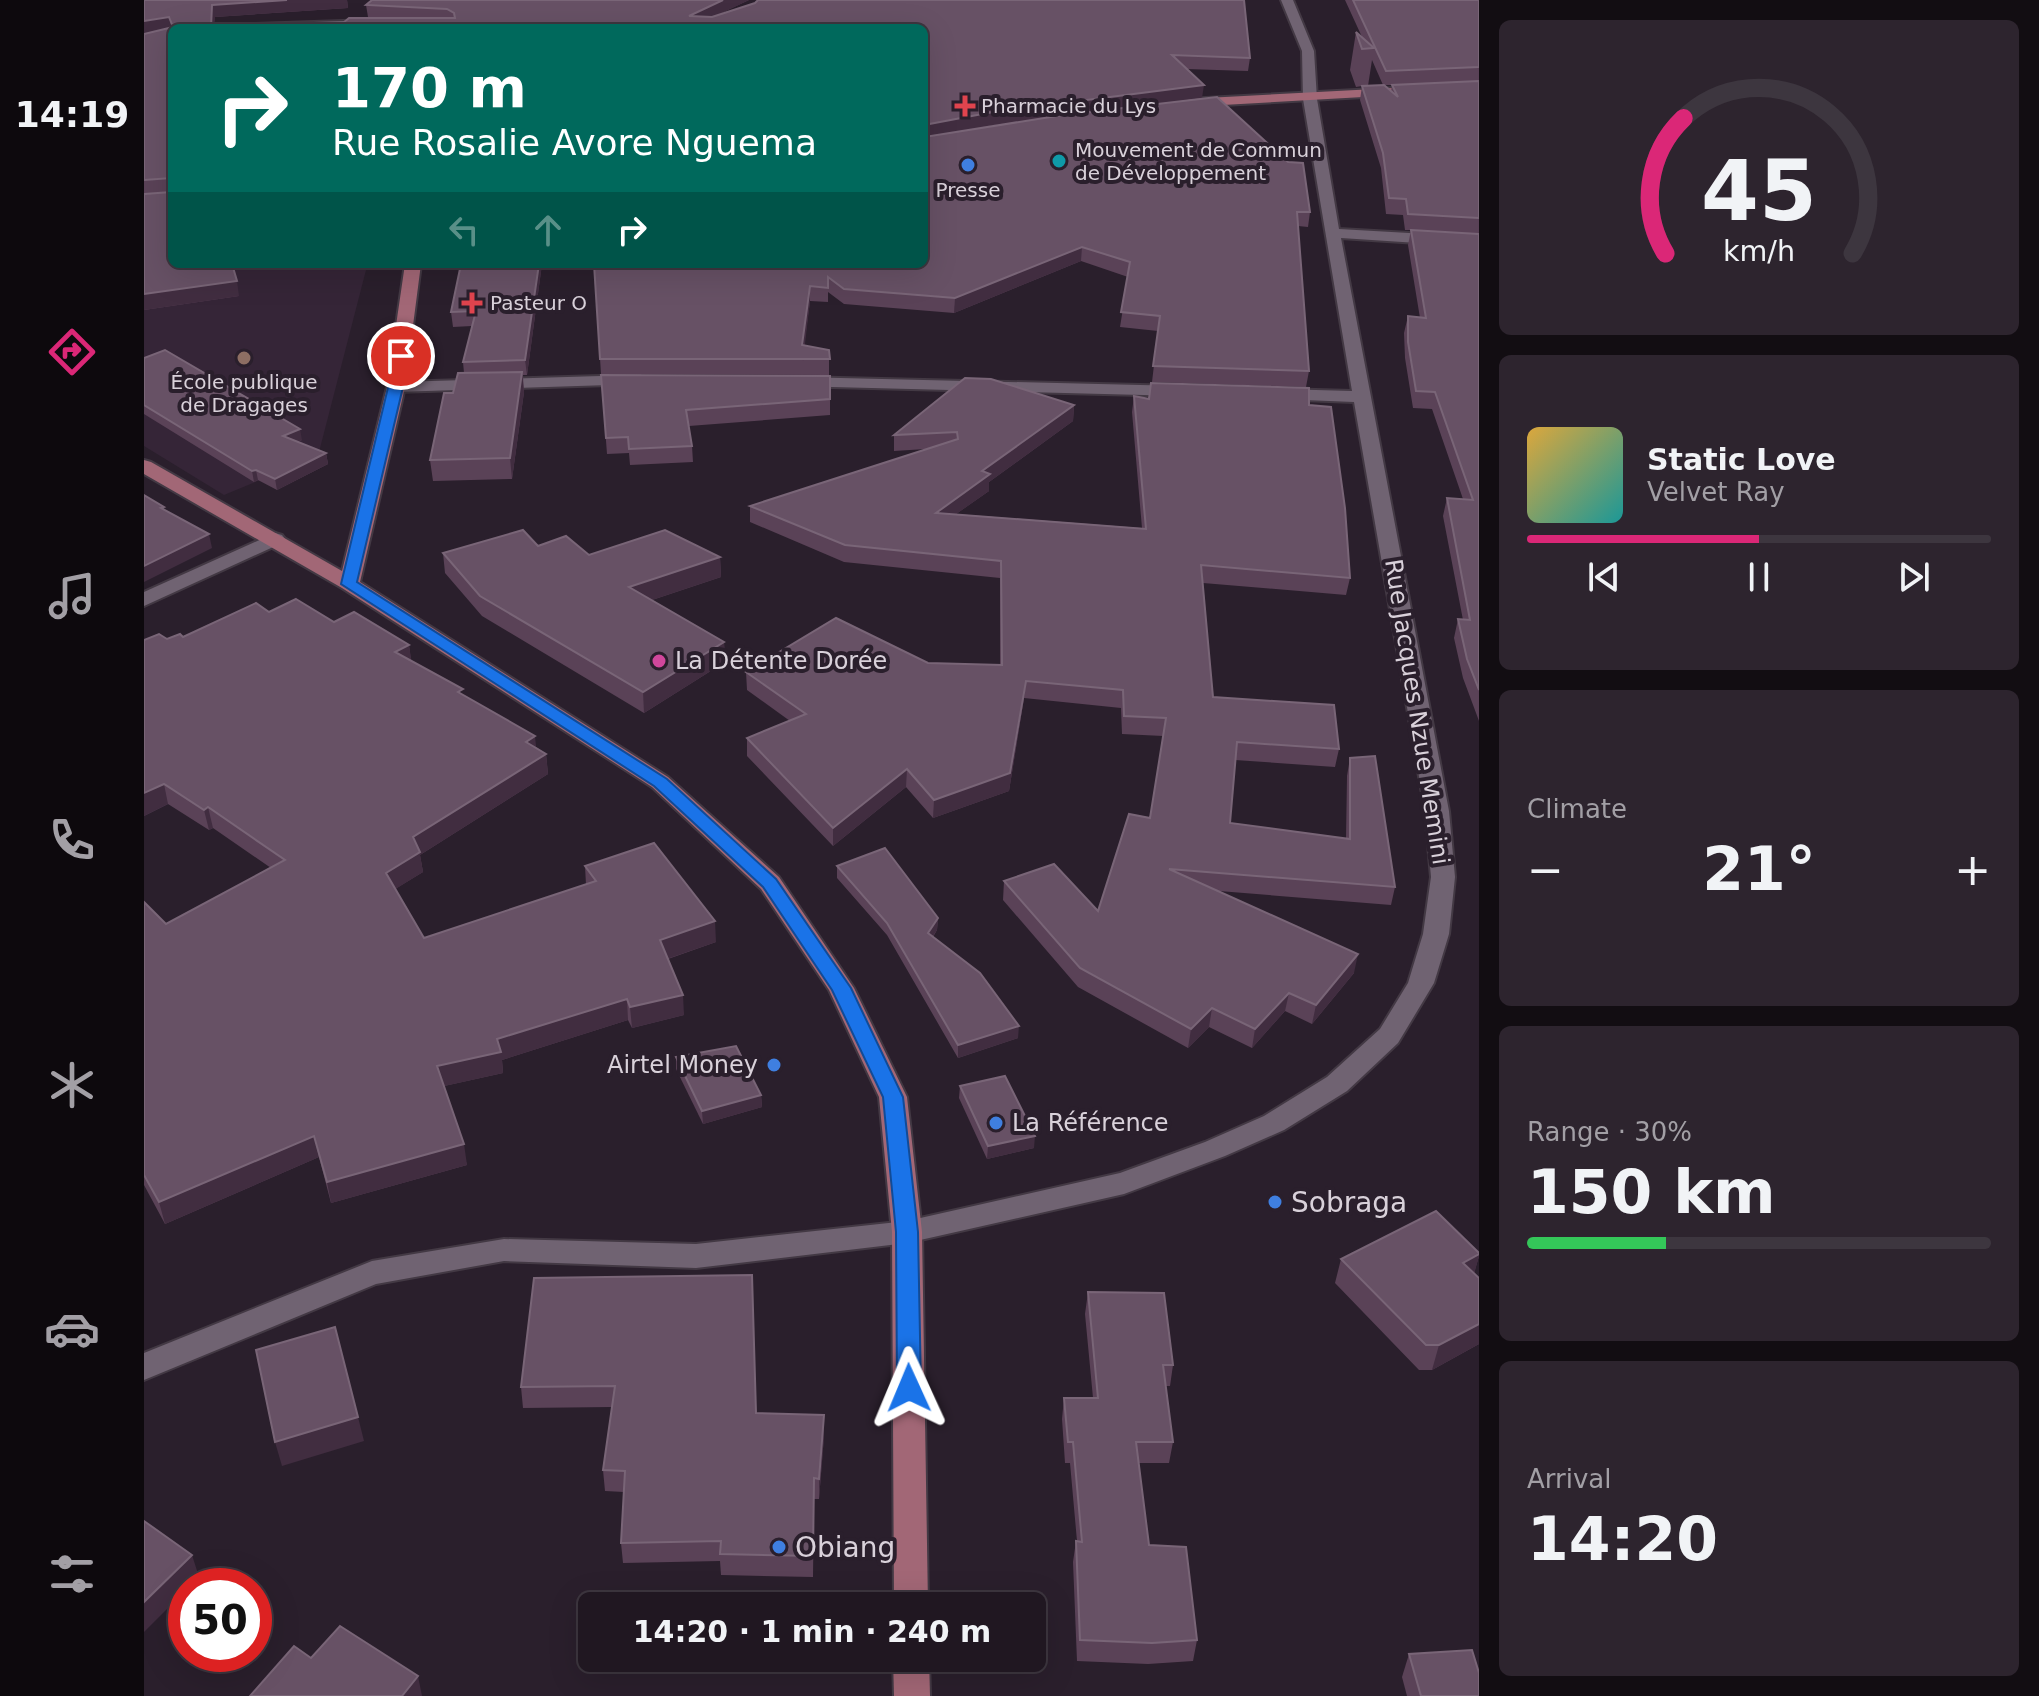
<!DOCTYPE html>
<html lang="en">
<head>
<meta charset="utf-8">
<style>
  body { margin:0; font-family:"DejaVu Sans",sans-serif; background:#2d242e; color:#f1f3f6; height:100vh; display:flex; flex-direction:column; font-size:30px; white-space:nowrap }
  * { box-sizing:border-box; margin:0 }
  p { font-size:26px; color:#a29fa5 }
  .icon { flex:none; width:44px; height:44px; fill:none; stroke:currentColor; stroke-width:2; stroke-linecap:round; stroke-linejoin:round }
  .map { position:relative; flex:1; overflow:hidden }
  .sheet { display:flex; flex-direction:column; gap:20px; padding:20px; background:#120d12; width:560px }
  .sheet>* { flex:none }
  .hud { position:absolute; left:24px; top:24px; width:760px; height:244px; border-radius:12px; box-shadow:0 8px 32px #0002,0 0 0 2px #3d363f; background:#00695c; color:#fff; overflow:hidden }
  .speed { position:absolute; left:24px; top:1568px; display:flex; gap:16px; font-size:40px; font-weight:700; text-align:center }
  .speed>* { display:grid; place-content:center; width:104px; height:104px; border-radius:50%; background:#201721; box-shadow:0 8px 32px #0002,0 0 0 2px #3d363f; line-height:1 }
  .speed .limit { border:12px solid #d22; background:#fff; color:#111 }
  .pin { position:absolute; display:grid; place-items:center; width:68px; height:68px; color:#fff; margin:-34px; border:4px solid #fff; border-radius:50%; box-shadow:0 2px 8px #0007 }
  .me { position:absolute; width:88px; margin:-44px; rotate:359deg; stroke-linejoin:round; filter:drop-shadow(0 0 6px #0008) }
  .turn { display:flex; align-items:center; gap:28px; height:168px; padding:0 32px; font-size:36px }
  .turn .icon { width:104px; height:104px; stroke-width:2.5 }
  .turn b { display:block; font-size:56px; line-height:68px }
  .lanes { display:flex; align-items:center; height:76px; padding:0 32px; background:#0003; justify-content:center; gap:40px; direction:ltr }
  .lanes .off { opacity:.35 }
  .big { font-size:60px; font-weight:700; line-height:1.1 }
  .sheet .tile { flex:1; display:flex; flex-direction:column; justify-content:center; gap:12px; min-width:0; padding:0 28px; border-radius:12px; background:#2d242e }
  .sheet .dial { align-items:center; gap:0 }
  .dial svg { height:208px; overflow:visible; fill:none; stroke:#3d363f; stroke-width:7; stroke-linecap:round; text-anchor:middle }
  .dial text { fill:#f1f3f6; stroke:none }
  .song { display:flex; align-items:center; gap:24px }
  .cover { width:96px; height:96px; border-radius:12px; background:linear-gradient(135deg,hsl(40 70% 55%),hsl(180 70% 35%)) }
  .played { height:8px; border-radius:4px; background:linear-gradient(90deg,#db2777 50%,#3d363f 50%) }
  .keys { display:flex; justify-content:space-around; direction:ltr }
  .heat { display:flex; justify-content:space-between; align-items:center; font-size:44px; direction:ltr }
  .charge { height:12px; border-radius:6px; background:linear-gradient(90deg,#34c759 30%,#3d363f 0) }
  .trip { position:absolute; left:434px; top:1592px; width:468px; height:80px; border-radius:12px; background:#201721; box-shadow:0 8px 32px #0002,0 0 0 2px #3d363f; font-weight:700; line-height:80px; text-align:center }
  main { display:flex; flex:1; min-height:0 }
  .tab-bar { display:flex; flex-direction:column; width:144px; justify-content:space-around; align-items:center; background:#0d090d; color:#a29fa5 }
  .tab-bar .icon { width:56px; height:56px }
  .tab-bar .current { color:#db2777 }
  .tab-bar b { font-size:36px; color:#f1f3f6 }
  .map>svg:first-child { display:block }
  .built { fill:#352537 }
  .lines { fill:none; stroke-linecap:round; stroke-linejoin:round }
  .minor-casing { stroke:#433944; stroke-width:4 }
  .major-casing { stroke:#433944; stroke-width:4 }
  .minor { fill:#706372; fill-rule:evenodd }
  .major { fill:#a26776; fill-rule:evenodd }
  .wall { fill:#5a4257; fill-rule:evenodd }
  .shaded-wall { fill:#412d40 }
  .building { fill:#675165; stroke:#796577; stroke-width:2 }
  .route { fill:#1a73e8; stroke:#114b97; stroke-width:2 }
  .health-dot { fill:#e0444e; stroke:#2a1f2c; stroke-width:3 }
  .culture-dot { fill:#0f9aa8; stroke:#2a1f2c; stroke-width:3 }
  .shop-dot { fill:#3f7fe0; stroke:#2a1f2c; stroke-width:3 }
  .education-dot { fill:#8d6e63; stroke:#2a1f2c; stroke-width:3 }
  .hotel-dot { fill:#d1479c; stroke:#2a1f2c; stroke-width:3 }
  .labels { text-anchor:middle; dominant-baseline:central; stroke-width:8; stroke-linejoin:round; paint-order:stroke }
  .far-poi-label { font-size:20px; fill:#d9d1da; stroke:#2a1f2c; text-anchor:start }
  .poi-label { font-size:24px; fill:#d9d1da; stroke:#2a1f2c; text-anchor:start }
  .street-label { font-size:24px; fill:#d9d1da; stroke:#2a1f2c }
  .near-poi-label { font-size:28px; fill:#d9d1da; stroke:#2a1f2c; text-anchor:start }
</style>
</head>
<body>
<main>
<nav class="tab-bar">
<b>14:19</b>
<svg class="icon current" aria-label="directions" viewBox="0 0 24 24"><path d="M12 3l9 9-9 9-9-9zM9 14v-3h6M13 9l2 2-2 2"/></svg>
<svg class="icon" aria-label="music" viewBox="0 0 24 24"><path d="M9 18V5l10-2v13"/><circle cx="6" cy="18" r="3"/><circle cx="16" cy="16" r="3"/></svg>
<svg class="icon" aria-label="phone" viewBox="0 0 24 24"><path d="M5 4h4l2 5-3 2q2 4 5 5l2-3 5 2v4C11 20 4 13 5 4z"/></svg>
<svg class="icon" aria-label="climate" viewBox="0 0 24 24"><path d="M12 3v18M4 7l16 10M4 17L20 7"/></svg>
<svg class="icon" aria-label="car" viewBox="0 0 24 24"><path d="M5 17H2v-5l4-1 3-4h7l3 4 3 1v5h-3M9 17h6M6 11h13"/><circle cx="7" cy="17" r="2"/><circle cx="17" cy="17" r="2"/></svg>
<svg class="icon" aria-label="filters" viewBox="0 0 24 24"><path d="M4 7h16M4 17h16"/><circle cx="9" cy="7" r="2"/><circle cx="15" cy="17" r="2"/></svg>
</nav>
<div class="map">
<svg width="1335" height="1696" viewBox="0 0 1335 1696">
  <rect width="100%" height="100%" fill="#2a1f2c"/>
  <!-- built -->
  <polygon class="built" points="0,220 28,264 198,264 222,270 174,456 80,495 0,446"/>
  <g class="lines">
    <defs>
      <g id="minor">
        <polygon points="1137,0 1149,0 1170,51 1173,99 1195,229 1335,237 1335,247 1197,238 1305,811 1311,877 1305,934 1290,983 1254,1043 1203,1091 1140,1130 1081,1156 980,1194 763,1243 552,1268 360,1261 232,1284 0,1380 0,1353 228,1261 360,1239 552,1244 763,1221 976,1173 1061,1142 1120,1116 1183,1077 1236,1029 1264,983 1279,934 1287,877 1281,811 1210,402 1135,399 1126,394 1135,389 1208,391 1159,99 1158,51"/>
        <polygon points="228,20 232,21 232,27 105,28 111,24"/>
        <polygon points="490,375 496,376 499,380 496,384 252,392 243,387 252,382"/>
        <polygon points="655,377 1038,386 1047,391 1038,396 649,386 646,382"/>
        <polygon points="131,533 138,535 141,539 138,543 0,606 0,592"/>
      </g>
      <g id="major">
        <polygon points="1250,88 1257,92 1255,95 1043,107 1036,103 1043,99"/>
        <polygon points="261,264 277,264 261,387 216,582 524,777 635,877 710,988 763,1097 778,1232 784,1606 750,1606 748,1232 735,1097 685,990 617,889 508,787 198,588 0,474 0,460 7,462 198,571 243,387"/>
        <polygon points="749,1658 785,1658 786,1696 750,1696"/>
      </g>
    </defs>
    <!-- minor casing -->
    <use href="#minor" class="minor-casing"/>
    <!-- major casing -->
    <use href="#major" class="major-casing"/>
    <!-- minor -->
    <use href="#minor" class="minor"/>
    <!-- major -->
    <use href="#major" class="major"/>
  </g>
  <!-- wall -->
  <g class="wall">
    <polygon points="0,0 203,0 204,8 71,17 28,264 95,296 0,310"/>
    <path d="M 228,0 L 605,0 L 573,15 L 1106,58 L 1104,71 L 1042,69 L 1058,98 L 985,107 L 1166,212 L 1164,227 L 1154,226 L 1165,371 L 1162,387 L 1008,382 L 1014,331 L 976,327 L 984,277 L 937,261 L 810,313 L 700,304 L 684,292 L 684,302 L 666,301 L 660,346 L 685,350 L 685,375 L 457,374 L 450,264 L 780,264 L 242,18 L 224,17 L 222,5 ZM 891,119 L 780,138 L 849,125 Z"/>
    <path d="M 1201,0 L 1335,0 L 1335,721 L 1319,678 L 1310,638 L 1314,619 L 1319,620 L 1299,516 L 1303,498 L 1319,499 L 1288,409 L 1269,408 L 1261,358 L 1260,333 L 1264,316 L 1276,318 L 1264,245 L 1267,230 L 1261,230 L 1259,215 L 1242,214 L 1237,168 L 1216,100 L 1218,86 L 1212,87 L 1206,70 L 1212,32 L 1218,37 ZM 1228,60 L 1239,85 L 1224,86 ZM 1241,85 L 1248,85 L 1247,91 Z"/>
    <polygon points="317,264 398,264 383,375 379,375 380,392 368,479 289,481 286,460 309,393 320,373 319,362 328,326 309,327 307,312"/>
    <polygon points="0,358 158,440 153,442 182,453 184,464 133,490 114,480 110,482 0,414"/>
    <polygon points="457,375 686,376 686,415 545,426 548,446 549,462 486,465 485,453 463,454"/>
    <polygon points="990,396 1005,399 1165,405 1206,578 1202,595 1059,583 1069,697 1195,749 1191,767 1091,760 1086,823 1202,839 1203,776 1206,758 1251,887 1247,905 1075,891 1210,973 1168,1024 1141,1011 1108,1048 1065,1027 1044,1048 934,987 859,900 860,881 954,911 1006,818 1019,736 978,734 977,708 880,698 865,791 789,818 762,787 689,846 603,756 603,738 646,721 603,690 602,672 784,663 856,665 856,578 700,562 606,522 606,506 782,449 750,451 750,435 930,405 929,421 845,482 845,491 812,514 998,528 988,412"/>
    <polygon points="394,546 445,555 576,557 577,577 508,600 580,642 581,662 500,713 338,616 301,573 299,553"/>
    <polygon points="125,612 190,622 265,645 267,661 319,695 402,754 404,774 276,855 279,872 251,889 280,938 442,885 441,866 572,942 524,959 540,1015 488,1028 484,1020 358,1060 359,1073 300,1086 323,1165 187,1203 175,1157 21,1224 0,1185 0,902 22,924 127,868 69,828 65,830 24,804 0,816 23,639 39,637"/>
    <polygon points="693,866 794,918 793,930 789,937 874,1038 814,1058 743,935 693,878"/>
    <polygon points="532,1057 617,1095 618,1107 559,1124 532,1069"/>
    <polygon points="816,1086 890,1148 843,1159 815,1098"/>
    <polygon points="1335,1256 1330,1273 1335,1278 1335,1344 1288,1370 1275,1370 1191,1283 1197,1259"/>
    <polygon points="390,1278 612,1413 680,1436 675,1499 670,1499 669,1577 577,1575 576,1561 479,1563 477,1543 480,1492 461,1491 459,1470 468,1407 379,1408 377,1387"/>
    <polygon points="944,1292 1029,1365 1026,1386 1022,1386 1029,1442 1025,1463 995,1463 1005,1545 1053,1640 1049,1661 1004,1664 933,1661 929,1562 932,1541 933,1541 926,1463 921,1463 918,1419 920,1398 949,1398 941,1314"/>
    <polygon points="1265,1654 1335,1696 1263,1696 1258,1677"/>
  </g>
  <!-- shaded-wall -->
  <g class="shaded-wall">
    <polygon points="143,0 203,0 204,8 71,17 70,28 67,28 68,5"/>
    <polygon points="579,0 605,0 546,28 545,16"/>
    <polygon points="25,17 28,29 0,34 0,21"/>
    <polygon points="1060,85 1058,98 849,125 780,138 780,125 849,112"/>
    <polygon points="938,247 937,261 810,313 811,298"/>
    <polygon points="395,264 398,264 383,375 381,360"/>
    <polygon points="93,281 95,296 0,310 0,294"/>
    <polygon points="666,286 666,301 659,361 658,345"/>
    <polygon points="378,372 380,392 368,479 366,458"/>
    <polygon points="930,405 929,421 845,482 845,491 791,529 792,513 838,471"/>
    <polygon points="156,429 158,440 141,447 139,436"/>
    <polygon points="182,453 184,464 133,490 131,479"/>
    <polygon points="112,470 114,480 110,482 108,471"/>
    <polygon points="65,534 68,548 0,582 0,566"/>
    <polygon points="576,557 577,577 487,607 485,587"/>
    <polygon points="580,642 581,662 500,713 499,692"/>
    <polygon points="265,645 268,665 251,652"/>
    <polygon points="882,681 880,698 865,791 789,818 790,800"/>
    <polygon points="391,736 393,756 382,742"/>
    <polygon points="402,754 404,774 276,855 279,872 245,893 242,873 269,837"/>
    <polygon points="763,769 762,787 689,846 689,828"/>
    <polygon points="20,784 24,804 0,816 0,793"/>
    <polygon points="64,807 69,828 65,830 60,810"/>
    <polygon points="794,918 793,930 783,945 784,933"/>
    <polygon points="571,921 572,942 517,961 516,940"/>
    <polygon points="1214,954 1210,973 1168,1024 1172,1005"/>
    <polygon points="1145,993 1141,1011 1108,1048 1111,1029"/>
    <polygon points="539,995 540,1015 488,1028 486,1007"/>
    <polygon points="483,999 484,1020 358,1060 359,1073 296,1087 293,1066 353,1039"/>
    <polygon points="1068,1008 1065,1027 1044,1048 1047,1029"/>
    <polygon points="875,1026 874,1038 814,1058 814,1045"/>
    <polygon points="617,1095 618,1107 559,1124 558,1111"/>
    <polygon points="170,1136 175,1157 21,1224 15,1202"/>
    <polygon points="891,1136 890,1148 843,1159 844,1146"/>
    <polygon points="320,1144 323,1165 187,1203 183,1182"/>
    <polygon points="1335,1254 1335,1256 1329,1278 1319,1263"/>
    <polygon points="1335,1324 1335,1344 1288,1370 1295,1345"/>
    <polygon points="680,1415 680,1436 675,1499 675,1479"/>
    <polygon points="214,1417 220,1441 138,1466 131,1442"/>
    <polygon points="48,1555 55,1577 46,1586 42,1586 42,1590 0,1632 0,1602"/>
    <polygon points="274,1676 278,1696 258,1696"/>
  </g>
  <!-- building -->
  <g class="building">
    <polygon points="0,0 143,0 68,5 67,28 28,28 28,264 88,264 93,281 0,294 0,194 27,192 27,178 0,180 0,34 29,27 25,17 0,21"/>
    <polygon points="228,0 579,0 545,16 568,17 611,3 614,0 1100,0 1106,58 1028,55 1060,85 849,112 780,125 780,28 193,28 205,18 311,18 310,13 303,9 222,5"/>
    <polygon points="1209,0 1335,0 1335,67 1242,71"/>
    <polygon points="1212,32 1230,48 1218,49"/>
    <polygon points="1335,81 1335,218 1264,214 1262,199 1245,198 1239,153 1218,86 1240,85 1254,97 1248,85"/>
    <polygon points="1073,97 1144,162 1159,163 1166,212 1153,212 1165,371 1009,366 1016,316 977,312 986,262 938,247 811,298 700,289 684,277 684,288 666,286 658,345 685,350 686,359 456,359 450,264 780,264 780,137 919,115"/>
    <polygon points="1267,230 1335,234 1335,690 1323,659 1314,619 1326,620 1303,498 1329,500 1291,392 1272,391 1264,342 1264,316 1282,318"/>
    <polygon points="317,264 395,264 381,360 319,362 332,311 307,312"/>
    <polygon points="21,350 156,429 139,436 182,453 131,479 112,470 108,471 0,405 0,358"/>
    <polygon points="378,372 366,458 286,460 300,393 309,393 314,373"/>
    <polygon points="457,375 686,376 686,399 542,410 548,446 485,449 484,437 462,438"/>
    <polygon points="821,378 847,379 930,405 838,471 846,474 792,513 1002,529 990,396 1005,399 1007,383 1165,388 1165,405 1187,407 1201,508 1206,578 1057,565 1069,697 1190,705 1195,749 1093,742 1086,823 1206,839 1206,758 1231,756 1251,887 1025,869 1214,954 1172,1005 1145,993 1111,1029 1068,1008 1047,1029 936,968 860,881 910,864 954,911 985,814 1006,818 1022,718 980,716 979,690 882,681 866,773 790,800 763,769 689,828 603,738 662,714 602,672 692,618 784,663 858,665 857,561 701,545 606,506 814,439 813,432 750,435"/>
    <polygon points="0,495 20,507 17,508 65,534 0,566"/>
    <polygon points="379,530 394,546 422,536 445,555 521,530 576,557 485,587 580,642 499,692 336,596 299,553"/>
    <polygon points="152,599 190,622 210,612 265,645 251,652 319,689 314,692 391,736 382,742 402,754 269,837 276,852 242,873 280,938 452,881 441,866 510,843 571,921 516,940 539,995 486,1007 483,999 353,1039 357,1052 293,1066 320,1144 183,1182 170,1136 15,1202 0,1175 0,902 22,924 141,860 64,807 60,810 20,784 0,793 0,640 15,634 23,639 36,634 39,637 112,603 125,612"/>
    <polygon points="741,848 794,918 784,933 836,973 875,1026 814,1045 743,923 693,866"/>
    <polygon points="592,1046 617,1095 558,1111 532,1057"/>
    <polygon points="861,1076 891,1136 844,1146 816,1086"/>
    <polygon points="1292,1211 1335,1253 1335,1254 1319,1263 1335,1278 1335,1324 1295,1345 1282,1345 1197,1259"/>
    <polygon points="608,1275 612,1413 680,1415 675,1479 670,1478 669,1556 576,1554 577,1541 477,1543 481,1471 459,1470 471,1386 377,1387 390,1278"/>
    <polygon points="944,1292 1020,1293 1029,1365 1019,1365 1029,1442 992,1442 1005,1545 1042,1547 1053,1640 1008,1643 936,1640 932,1541 938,1542 929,1442 924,1442 920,1398 954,1398"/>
    <polygon points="191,1327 214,1417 131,1442 112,1350"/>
    <polygon points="0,1521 48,1555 0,1602"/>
    <polygon points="196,1626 274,1676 258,1696 106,1696 150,1646 167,1658"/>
    <polygon points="1328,1650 1335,1673 1335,1696 1277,1696 1265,1654"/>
  </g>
  <!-- route -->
  <polygon class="route" points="252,354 263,356 259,387 213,582 523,779 632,879 707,988 759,1097 774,1232 777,1388 773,1395 765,1397 756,1395 753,1388 752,1232 739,1097 688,990 619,887 510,786 197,584"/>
  <!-- markers -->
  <g class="health-dot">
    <path d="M817 94h8v8h8v8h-8v8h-8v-8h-8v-8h8z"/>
    <path d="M324 291h8v8h8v8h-8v8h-8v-8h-8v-8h8z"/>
  </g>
  <circle class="culture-dot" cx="915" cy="161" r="8"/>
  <g class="shop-dot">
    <circle cx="824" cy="165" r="8"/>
    <circle cx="630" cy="1065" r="8"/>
    <circle cx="852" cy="1123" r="8"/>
    <circle cx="1131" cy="1202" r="8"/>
    <circle cx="635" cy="1547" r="8"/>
  </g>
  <circle class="education-dot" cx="100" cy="358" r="8"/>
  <circle class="hotel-dot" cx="515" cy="661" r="8"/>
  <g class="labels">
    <!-- far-poi labels -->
    <g class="far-poi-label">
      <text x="837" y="106">Pharmacie du Lys</text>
      <text x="931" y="150">Mouvement de Commun<tspan x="931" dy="23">de Développement</tspan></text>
      <text x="824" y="190" text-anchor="middle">Presse</text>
      <text x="346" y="303">Pasteur O</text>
      <text x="100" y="382" text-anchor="middle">École publique<tspan x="100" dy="23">de Dragages</tspan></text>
    </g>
    <!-- poi labels -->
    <g class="poi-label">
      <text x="531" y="661">La Détente Dorée</text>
      <text x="614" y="1065" text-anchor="end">Airtel Money</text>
      <text x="868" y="1123">La Référence</text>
    </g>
    <!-- street labels -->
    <g class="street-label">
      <text transform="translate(1273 712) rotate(81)">Rue Jacques Nzue Memini</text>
    </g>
    <!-- near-poi labels -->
    <g class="near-poi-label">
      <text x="1147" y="1202">Sobraga</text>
      <text x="651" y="1547">Obiang</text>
    </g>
  </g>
</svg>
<div class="speed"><div class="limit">50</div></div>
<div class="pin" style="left:257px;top:356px;background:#d93025"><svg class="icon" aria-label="arrive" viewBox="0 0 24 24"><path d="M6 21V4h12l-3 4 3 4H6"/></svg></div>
<svg class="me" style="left:765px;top:1388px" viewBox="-20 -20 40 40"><path d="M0-17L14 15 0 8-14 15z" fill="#1a73e8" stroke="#fff" stroke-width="4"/></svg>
<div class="trip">14:20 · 1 min · 240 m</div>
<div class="hud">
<div class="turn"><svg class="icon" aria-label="right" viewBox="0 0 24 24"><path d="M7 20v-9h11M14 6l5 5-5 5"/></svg><div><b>170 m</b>Rue Rosalie Avore Nguema</div></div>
<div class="lanes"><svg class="icon off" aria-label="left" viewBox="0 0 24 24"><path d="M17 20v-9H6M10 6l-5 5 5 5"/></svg><svg class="icon off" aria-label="ahead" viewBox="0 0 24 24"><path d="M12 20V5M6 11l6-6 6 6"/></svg><svg class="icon" aria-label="right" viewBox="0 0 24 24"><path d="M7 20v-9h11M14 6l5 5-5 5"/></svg></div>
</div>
</div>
<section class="sheet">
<div class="tile dial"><svg viewBox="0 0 100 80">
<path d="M14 69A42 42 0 1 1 86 69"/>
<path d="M14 69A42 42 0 0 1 21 17" stroke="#db2777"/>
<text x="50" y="56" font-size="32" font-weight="700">45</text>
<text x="50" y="72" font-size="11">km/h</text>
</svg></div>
<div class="tile">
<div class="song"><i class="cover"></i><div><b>Static Love</b><p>Velvet Ray</p></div></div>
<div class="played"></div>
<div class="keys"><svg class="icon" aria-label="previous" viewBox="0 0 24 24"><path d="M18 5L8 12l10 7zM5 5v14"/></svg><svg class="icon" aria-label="pause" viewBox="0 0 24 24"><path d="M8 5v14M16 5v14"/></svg><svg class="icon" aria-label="next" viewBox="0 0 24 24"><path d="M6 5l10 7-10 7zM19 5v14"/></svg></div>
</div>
<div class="tile"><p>Climate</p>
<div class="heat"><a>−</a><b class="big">21°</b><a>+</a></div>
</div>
<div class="tile"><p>Range · 30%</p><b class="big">150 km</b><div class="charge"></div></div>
<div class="tile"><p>Arrival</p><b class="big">14:20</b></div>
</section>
</main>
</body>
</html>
